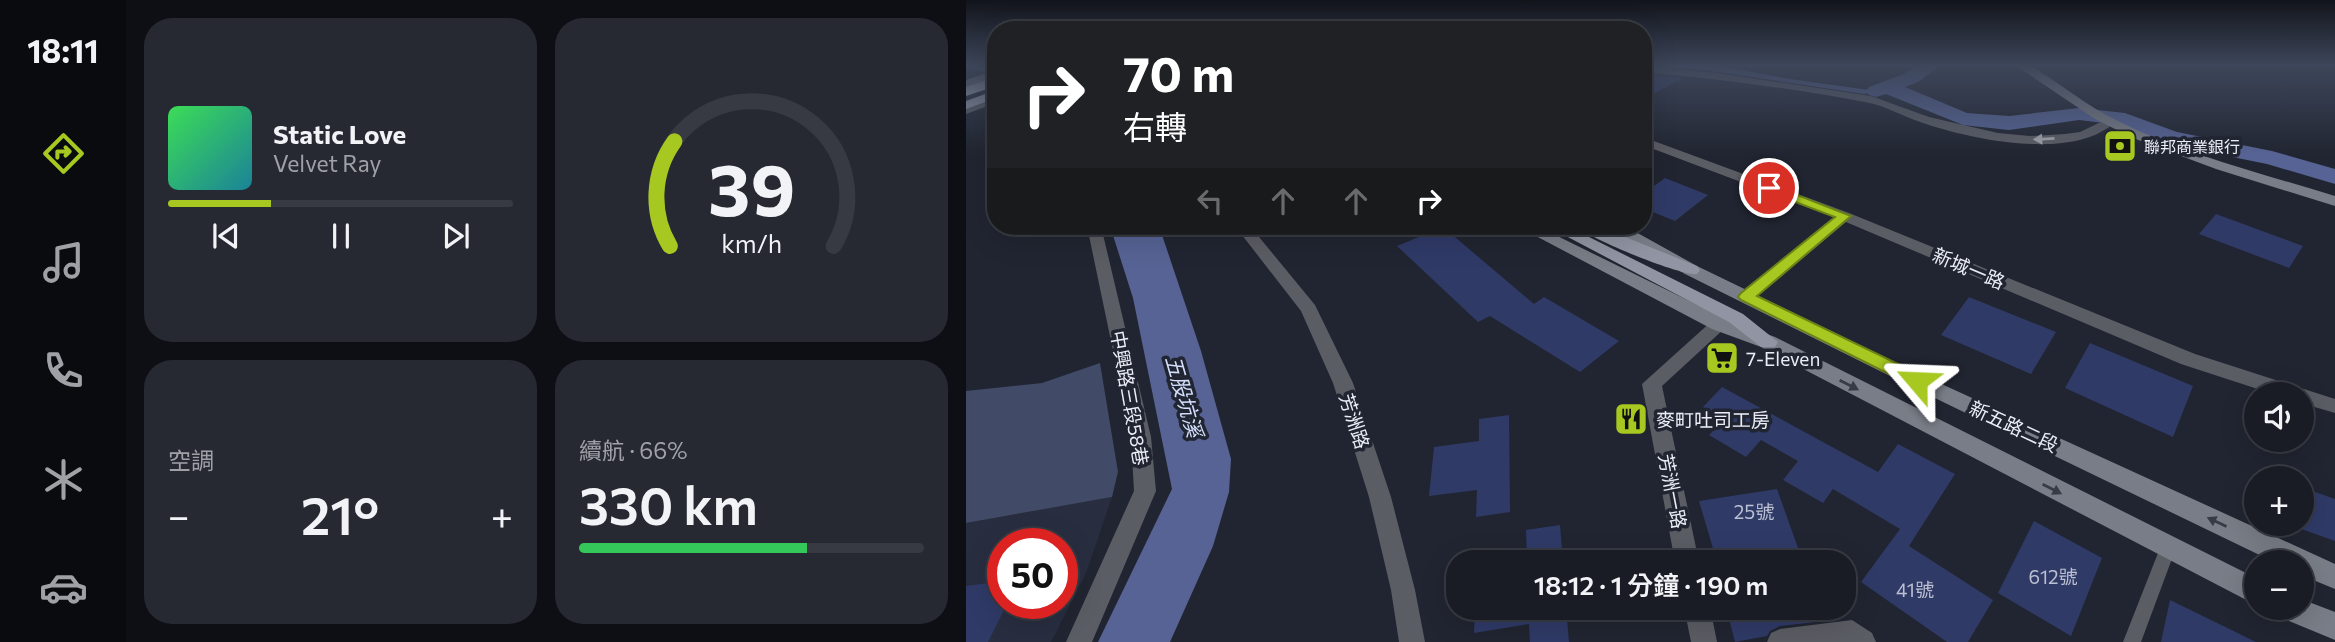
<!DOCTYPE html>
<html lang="zh-TW">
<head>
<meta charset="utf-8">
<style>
  body { margin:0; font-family:Commissioner,"Noto Sans TC",sans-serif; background:#262932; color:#f1f3f6; height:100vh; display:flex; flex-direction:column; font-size:26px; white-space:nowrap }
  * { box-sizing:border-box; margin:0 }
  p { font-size:23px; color:#9fa1a7 }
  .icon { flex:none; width:38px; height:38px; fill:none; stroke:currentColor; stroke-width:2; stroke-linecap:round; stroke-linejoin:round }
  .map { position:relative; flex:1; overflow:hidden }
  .details { display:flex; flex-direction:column; gap:18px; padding:18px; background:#0e0f14; width:840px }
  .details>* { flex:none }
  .guide { position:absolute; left:21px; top:21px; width:665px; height:214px; border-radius:28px; box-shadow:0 7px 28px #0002,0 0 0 2px #373a42; background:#202124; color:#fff; overflow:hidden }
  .tools { position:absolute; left:1278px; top:382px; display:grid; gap:14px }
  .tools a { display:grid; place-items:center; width:70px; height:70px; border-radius:50%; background:#191c25; box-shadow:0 7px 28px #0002,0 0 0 2px #373a42; font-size:35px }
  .speed { position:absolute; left:21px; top:528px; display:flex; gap:14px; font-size:35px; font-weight:700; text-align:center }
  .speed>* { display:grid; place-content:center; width:91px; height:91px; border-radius:50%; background:#191c25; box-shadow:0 7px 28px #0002,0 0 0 2px #373a42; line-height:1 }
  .speed .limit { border:10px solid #d22; background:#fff; color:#111 }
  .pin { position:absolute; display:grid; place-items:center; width:60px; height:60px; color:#fff; margin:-30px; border:4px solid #fff; border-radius:50%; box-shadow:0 2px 7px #0007 }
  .me { position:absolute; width:77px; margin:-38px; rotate:296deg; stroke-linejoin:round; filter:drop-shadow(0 0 5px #0008) }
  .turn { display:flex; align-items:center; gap:24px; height:147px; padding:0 21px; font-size:32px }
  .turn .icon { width:91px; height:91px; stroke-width:2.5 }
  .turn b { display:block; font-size:49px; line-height:60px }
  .lanes { display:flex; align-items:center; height:66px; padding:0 21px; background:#0003; justify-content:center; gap:35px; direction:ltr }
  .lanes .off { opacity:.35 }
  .big { font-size:52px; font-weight:600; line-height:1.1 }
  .details .card { flex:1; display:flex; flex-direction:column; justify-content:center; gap:10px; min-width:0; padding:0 24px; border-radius:28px; background:#262932 }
  .details .dial { align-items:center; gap:0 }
  .dial svg { height:182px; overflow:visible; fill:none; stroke:#373a42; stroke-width:7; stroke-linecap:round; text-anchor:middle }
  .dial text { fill:#f1f3f6; stroke:none }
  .song { display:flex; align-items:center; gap:21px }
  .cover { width:84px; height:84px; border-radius:10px; background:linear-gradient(135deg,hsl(130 70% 55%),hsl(190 70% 35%)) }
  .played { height:7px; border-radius:4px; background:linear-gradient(90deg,#a6c820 30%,#373a42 30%) }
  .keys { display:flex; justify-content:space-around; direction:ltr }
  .heat { display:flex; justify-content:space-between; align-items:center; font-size:38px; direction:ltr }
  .charge { height:10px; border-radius:5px; background:linear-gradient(90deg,#34c759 66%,#373a42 0) }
  .details .tiles { flex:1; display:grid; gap:18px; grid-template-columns:repeat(2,1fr) }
  .trip { position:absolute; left:480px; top:550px; width:410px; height:70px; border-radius:28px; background:#191c25; box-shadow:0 7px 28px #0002,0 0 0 2px #373a42; font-weight:600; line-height:70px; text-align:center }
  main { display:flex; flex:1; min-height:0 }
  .tab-bar { display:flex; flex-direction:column; width:126px; justify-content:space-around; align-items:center; background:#0a0b0f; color:#9fa1a7 }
  .tab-bar .icon { width:49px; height:49px }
  .tab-bar .active { color:#a6c820 }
  .tab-bar b { font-size:32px; color:#f1f3f6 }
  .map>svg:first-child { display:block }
  .built { fill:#282e40; fill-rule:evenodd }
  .green { fill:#414a66 }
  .water { fill:#566394 }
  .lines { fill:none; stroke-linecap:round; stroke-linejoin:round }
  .river { fill:#566394; fill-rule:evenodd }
  .building { fill:#2f3a67 }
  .pedestrian { fill:#5b5d64; fill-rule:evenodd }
  .minor { fill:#5b5d64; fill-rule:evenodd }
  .tertiary { fill:#5b5d64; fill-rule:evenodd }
  .secondary { fill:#797d87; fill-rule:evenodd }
  .primary { fill:#9195a3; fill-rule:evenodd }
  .trunk { fill:#9ca0b0; fill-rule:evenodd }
  .motorway { fill:#a6abbc; fill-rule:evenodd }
  .oneway { fill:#a2a5ad }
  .oneway2 { fill:#373b46 }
  .route { fill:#a6c820; stroke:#6c8215; stroke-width:2 }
  .labels { text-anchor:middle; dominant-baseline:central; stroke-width:7; stroke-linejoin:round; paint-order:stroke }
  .far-poi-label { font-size:16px; fill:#eaedf6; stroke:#212531; text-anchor:start }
  .street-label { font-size:19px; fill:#eaedf6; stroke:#212531 }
  .poi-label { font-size:19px; fill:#eaedf6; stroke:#212531; text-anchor:start }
  .near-number-label { font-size:19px; fill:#bbc0d2 }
  .water-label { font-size:21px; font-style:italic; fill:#d5dffd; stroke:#212531 }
</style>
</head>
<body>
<main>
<nav class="tab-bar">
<b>18:11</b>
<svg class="icon active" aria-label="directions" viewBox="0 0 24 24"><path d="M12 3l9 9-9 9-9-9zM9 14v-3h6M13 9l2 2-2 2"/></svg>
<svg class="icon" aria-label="music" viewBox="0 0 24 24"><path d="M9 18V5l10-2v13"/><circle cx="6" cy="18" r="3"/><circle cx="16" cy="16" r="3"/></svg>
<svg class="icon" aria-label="phone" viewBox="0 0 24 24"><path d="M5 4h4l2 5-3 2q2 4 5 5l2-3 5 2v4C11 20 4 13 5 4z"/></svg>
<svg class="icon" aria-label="climate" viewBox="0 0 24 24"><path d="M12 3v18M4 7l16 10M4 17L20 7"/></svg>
<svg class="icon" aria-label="car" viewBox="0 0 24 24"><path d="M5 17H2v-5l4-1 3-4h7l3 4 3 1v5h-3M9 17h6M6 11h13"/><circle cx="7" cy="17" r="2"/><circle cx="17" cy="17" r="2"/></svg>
</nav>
<section class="details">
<div class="tiles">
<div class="card">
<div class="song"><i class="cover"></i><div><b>Static Love</b><p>Velvet Ray</p></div></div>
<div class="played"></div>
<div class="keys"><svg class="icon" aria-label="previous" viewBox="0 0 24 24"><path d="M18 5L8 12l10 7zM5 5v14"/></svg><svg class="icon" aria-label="pause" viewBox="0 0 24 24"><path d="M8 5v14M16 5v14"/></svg><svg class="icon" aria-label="next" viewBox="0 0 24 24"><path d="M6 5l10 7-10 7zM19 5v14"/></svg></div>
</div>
<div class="card dial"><svg viewBox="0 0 100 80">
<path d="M14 69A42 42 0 1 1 86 69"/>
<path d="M14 69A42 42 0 0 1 16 23" stroke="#a6c820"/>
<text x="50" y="56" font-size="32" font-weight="700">39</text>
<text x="50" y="72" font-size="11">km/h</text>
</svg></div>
<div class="card"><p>空調</p>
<div class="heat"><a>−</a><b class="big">21°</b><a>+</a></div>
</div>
<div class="card"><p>續航 · 66%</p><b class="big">330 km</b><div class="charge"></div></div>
</div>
</section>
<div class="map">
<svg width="1369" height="642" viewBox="0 0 1369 642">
  <rect width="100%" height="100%" fill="#212531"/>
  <!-- built -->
  <path class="built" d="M 146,497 L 120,573 L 85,642 L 0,642 L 0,523 ZM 37,544 L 96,544 L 96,604 L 37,604 Z"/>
  <!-- green -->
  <polygon class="green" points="134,363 152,472 146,497 0,523 0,391 76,383"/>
  <!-- water -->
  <g class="water">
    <polygon points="677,65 749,65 824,79 903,90 914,88 945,73 958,78 946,84 898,94 739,70"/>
    <polygon points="144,226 193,226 235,351 265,459 263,492 247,546 204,642 132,642 206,489 167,298"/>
  </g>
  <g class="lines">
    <!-- river -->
    <polygon class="river" points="952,65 975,65 952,82 939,87 1001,113 1043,116 1113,108 1159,113 1211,132 1306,151 1369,169 1369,184 1301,164 1197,143 1155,125 1113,120 1043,130 997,125 920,94 910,97 903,95 900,91 903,87 938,74"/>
  </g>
  <!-- building -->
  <g class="building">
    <polygon points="689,76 714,78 716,79 677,99 677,82"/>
    <polygon points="699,178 742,195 709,221 677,208 677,194"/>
    <polygon points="1250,214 1337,246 1323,268 1233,234"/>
    <polygon points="477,227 568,304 578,297 653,341 614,372 524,316 512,322 431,246"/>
    <polygon points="1003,297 1090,332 1065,374 975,335"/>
    <polygon points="1124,343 1227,386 1207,437 1099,388"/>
    <polygon points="756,387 912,472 932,444 989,474 943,546 1027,600 1002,642 981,642 895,582 934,529 867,489 857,503 817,480 832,461 795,440 780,457 743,435 759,419 737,407"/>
    <polygon points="543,415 544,512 510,517 511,490 463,496 468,447 513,441 513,419"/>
    <polygon points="1335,487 1369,499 1369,541 1335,529"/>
    <polygon points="811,489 837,562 751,562 733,501"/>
    <polygon points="1068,521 1136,558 1105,636 1032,593"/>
    <polygon points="594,525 597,562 561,562 560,530"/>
    <polygon points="37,581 37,612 22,642 0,642 0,586"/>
    <polygon points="1204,600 1290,642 1195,642"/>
    <polygon points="509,607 600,607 603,642 564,642 563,624 508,633"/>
    <polygon points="760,607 854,607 859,621 814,626 804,631 801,636 769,642"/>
  </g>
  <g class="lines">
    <!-- pedestrian -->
    <polygon class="pedestrian" points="1202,541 1208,543 1210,548 1175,642 1157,642 1194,548 1196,543"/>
    <!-- minor -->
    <g class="minor">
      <polygon points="0,65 30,68 30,74 0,68"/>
      <path d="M 677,66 L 751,73 L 905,96 L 963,117 L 1032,133 L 1064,136 L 1099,134 L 1114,132 L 1143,118 L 1149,122 C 1107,162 1003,139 954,122 C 936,116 918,105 899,102 C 826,88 751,79 677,72 Z"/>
      <polygon points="677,137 883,213 1229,354 1369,399 1369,413 1335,403 1335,394 1307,394 1215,364 880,222 786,301 774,301 772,297 774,293 868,217 677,145"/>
      <polygon points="121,226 135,226 185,437 190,491 126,642 100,642 168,491 165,437"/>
      <polygon points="269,226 284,226 349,305 387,383 425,497 449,590 459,642 433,642 425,590 403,497 367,383 335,311"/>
      <polygon points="753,318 762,324 759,328 696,386 733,562 709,562 676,384 747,320"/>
      <polygon points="718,607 744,607 751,642 725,642"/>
      <polygon points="886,620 906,633 910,642 801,642 805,633 814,629"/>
    </g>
    <!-- tertiary -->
    <polygon class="tertiary" points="30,95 30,103 0,114 0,106"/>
    <!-- secondary -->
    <g class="secondary">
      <path d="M 1049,65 L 1063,65 C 1093,82 1119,105 1150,120 C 1219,155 1295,173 1369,196 L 1369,206 L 1250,169 L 1167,138 L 1129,119 Z"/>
      <polygon points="30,70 30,77 0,88 0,80"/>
      <polygon points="551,226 571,226 760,319 809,337 1290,578 1290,605 795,347 746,329"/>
      <polygon points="639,226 659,226 731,266 958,376 1369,564 1369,589 1335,575 1335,562 1308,562 944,386 719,274"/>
      <polygon points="1335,599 1369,612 1369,640 1311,616 1307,607 1335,607"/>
    </g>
    <!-- primary -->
    <g class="primary">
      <polygon points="581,226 601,226 777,314 812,342 809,347 795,347 763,322"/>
      <path d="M 611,226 L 632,226 L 731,266 L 734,270 L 731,274 C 717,277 621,238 611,226 Z"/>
    </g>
    <!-- trunk -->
    <polygon class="trunk" points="30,90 30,98 0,109 0,101"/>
    <!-- motorway -->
    <polygon class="motorway" points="30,77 30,86 0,96 0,87"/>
  </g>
  <!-- one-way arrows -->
  <defs><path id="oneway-solid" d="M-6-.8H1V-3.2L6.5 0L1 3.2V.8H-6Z" transform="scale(1.75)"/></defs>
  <use class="oneway" href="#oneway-solid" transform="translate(1078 139) rotate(177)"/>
  <g class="oneway2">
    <use href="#oneway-solid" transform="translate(883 385) rotate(27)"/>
    <use href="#oneway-solid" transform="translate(1086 489) rotate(27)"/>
    <use href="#oneway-solid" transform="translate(1251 522) rotate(-155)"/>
  </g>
  <!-- sky -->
  <linearGradient id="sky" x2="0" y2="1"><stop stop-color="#12141b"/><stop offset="0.42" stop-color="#3d465a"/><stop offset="1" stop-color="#3d465a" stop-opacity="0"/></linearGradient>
  <rect width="1369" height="155" fill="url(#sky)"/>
  <!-- route -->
  <polygon class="route" points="803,184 885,216 791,296 957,376 960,381 957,385 945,385 775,300 772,297 775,293 869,217 798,190 798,185"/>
  <!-- icons -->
  <defs>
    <symbol id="bank-square" viewBox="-11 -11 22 22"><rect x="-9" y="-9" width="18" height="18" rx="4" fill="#a6c820" stroke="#212531"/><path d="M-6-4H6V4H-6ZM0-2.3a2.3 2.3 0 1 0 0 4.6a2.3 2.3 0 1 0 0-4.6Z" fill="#111"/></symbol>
    <symbol id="supermarket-square" viewBox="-11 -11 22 22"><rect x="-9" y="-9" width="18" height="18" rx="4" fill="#a6c820" stroke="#212531"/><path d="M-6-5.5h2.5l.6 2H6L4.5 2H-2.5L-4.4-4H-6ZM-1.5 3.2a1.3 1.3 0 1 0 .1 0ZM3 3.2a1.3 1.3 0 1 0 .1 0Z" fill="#111"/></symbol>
    <symbol id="restaurant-square" viewBox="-11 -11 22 22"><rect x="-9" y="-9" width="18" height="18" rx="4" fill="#a6c820" stroke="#212531"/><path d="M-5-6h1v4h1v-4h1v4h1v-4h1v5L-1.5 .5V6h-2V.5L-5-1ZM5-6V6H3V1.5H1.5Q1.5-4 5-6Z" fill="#111"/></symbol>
  </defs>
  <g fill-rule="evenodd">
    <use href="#bank-square" x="1135" y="127" width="38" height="38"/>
    <use href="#supermarket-square" x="737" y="339" width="38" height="38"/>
    <use href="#restaurant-square" x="646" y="400" width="38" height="38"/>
  </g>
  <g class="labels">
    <!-- far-poi labels -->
    <g class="far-poi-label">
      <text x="1178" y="146">聯邦商業銀行</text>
    </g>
    <!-- street labels -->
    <g class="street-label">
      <text transform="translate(1003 268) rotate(23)">新城一路</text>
      <text transform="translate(164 398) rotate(80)">中興路三段58巷</text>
      <text transform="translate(389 421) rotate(72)">芳洲路</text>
      <text transform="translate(1048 426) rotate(25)">新五路二段</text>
      <text transform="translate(707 491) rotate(79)">芳洲一路</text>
    </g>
    <!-- poi labels -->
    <g class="poi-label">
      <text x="780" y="358">7-Eleven</text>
      <text x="690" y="419">麥町吐司工房</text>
    </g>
    <!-- near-number labels -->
    <g class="near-number-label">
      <text x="788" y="511">25號</text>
      <text x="1087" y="576">612號</text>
      <text x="949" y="589">41號</text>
    </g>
    <!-- water labels -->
    <g class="water-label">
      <text transform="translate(219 396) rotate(74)">五股坑溪</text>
    </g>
  </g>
</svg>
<div class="tools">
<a><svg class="icon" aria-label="sound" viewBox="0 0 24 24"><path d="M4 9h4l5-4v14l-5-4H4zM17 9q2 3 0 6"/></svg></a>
<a>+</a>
<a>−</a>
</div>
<div class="speed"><div class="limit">50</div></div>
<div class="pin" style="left:803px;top:188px;background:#d93025"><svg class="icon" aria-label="arrive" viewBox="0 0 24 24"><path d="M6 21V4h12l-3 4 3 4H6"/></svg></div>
<svg class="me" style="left:951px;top:381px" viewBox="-20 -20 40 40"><path d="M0-17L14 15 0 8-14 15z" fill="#a6c820" stroke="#fff" stroke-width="4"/></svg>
<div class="trip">18:12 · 1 分鐘 · 190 m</div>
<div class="guide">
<div class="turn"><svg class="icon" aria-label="right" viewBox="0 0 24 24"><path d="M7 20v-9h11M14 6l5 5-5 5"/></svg><div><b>70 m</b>右轉</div></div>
<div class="lanes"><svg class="icon off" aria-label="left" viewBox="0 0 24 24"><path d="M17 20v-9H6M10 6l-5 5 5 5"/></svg><svg class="icon off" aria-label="ahead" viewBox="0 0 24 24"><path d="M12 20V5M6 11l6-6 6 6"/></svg><svg class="icon off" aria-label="ahead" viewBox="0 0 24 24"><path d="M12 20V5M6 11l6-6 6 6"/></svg><svg class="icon" aria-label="right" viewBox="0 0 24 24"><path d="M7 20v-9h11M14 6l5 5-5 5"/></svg></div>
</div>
</div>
</main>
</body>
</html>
